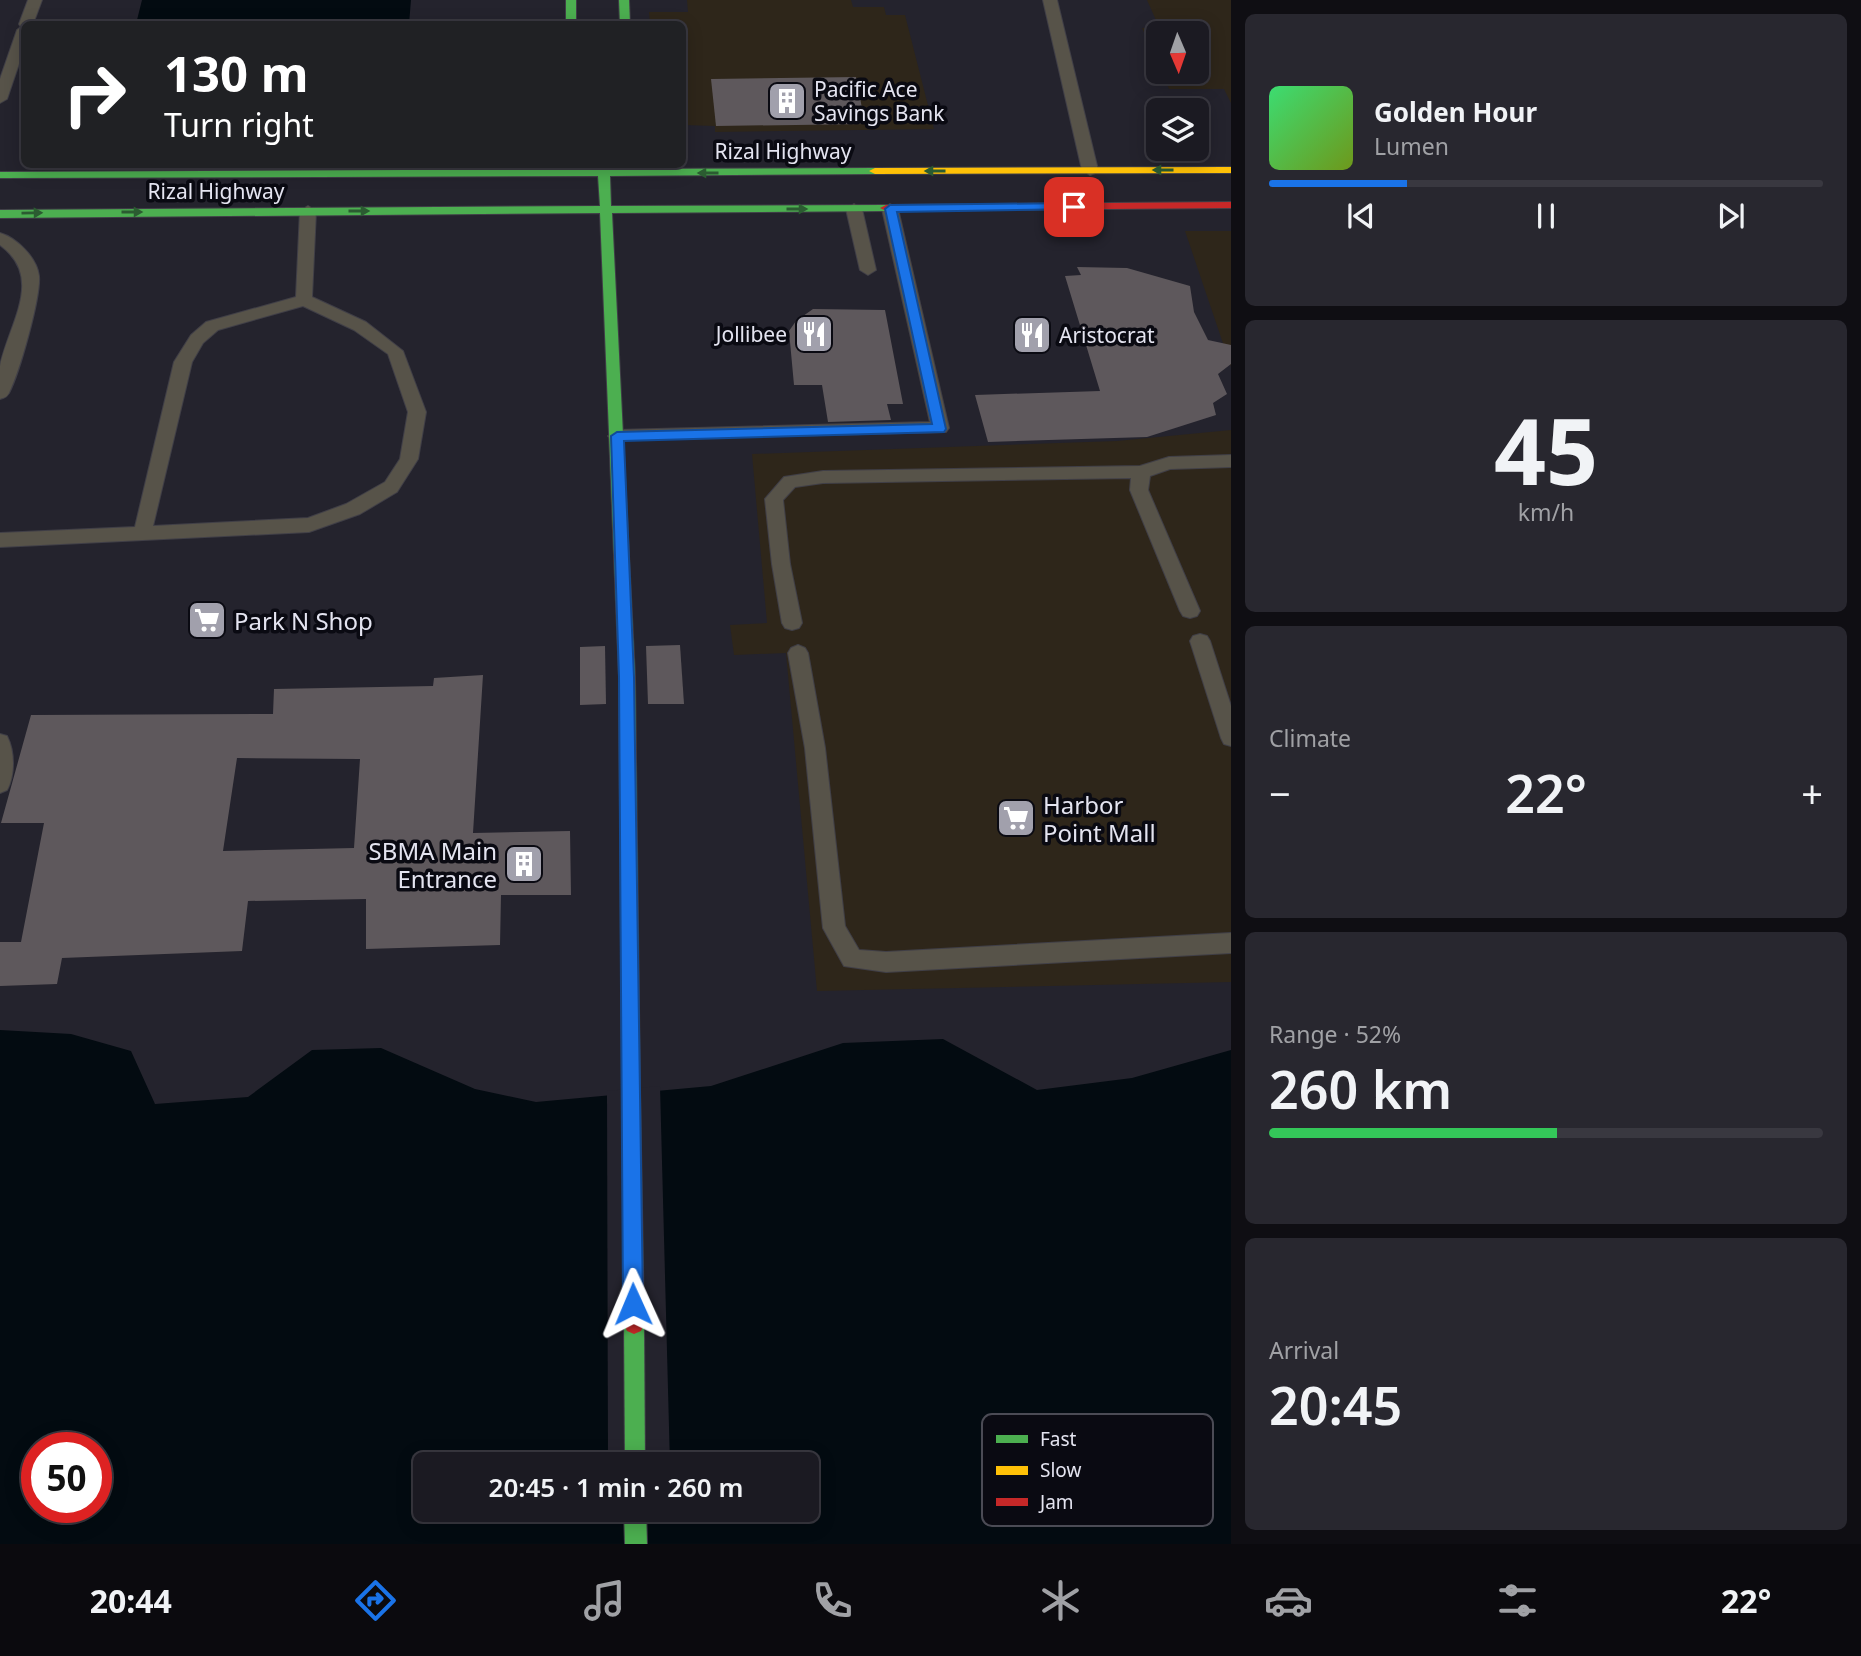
<!DOCTYPE html>
<html lang="en">
<head>
<meta charset="utf-8">
<style>
  body { margin:0; font-family:"Noto Sans",sans-serif; background:#28272f; color:#f1f3f6; height:100vh; display:flex; flex-direction:column; font-size:26px; white-space:nowrap }
  * { box-sizing:border-box; margin:0 }
  p { font-size:23px; color:#a0a1a5 }
  .icon { flex:none; width:38px; height:38px; fill:none; stroke:currentColor; stroke-width:2; stroke-linecap:round; stroke-linejoin:round }
  .map { position:relative; flex:1; overflow:hidden }
  .drawer { display:flex; flex-direction:column; gap:14px; padding:14px; background:#0f0e13; width:630px }
  .drawer>* { flex:none }
  .hud { position:absolute; left:21px; top:21px; width:665px; height:147px; border-radius:10px; box-shadow:0 4px 18px #0003,0 0 0 2px #393840; background:#202124; color:#fff; overflow:hidden }
  .needle { width:46px; rotate:178deg }
  .fabs { position:absolute; left:1146px; top:21px; display:grid; gap:14px }
  .fabs a { display:grid; place-items:center; width:63px; height:63px; border-radius:10px; background:#1b1a22; box-shadow:0 4px 18px #0003,0 0 0 2px #393840; font-size:35px }
  .speed { position:absolute; left:21px; top:1432px; display:flex; gap:14px; font-size:35px; font-weight:700; text-align:center }
  .speed>* { display:grid; place-content:center; width:91px; height:91px; border-radius:50%; background:#1b1a22; box-shadow:0 4px 18px #0003,0 0 0 2px #393840; line-height:1 }
  .speed .limit { border:10px solid #d22; background:#fff; color:#111 }
  .pin { position:absolute; display:grid; place-items:center; width:60px; height:60px; color:#fff; margin:-30px; border-radius:14px; box-shadow:0 4px 10px #0006 }
  .me { position:absolute; width:77px; margin:-38px; rotate:359deg; stroke-linejoin:round; filter:drop-shadow(0 0 5px #0008) }
  .turn { display:flex; align-items:center; gap:24px; height:147px; padding:0 28px; font-size:32px }
  .turn .icon { width:91px; height:91px; stroke-width:2.5 }
  .turn b { display:block; font-size:49px; line-height:60px }
  .big { font-size:52px; font-weight:600; line-height:1.1 }
  .drawer .tile { flex:1; display:flex; flex-direction:column; justify-content:center; gap:10px; min-width:0; padding:0 24px; border-radius:10px; background:#28272f }
  .drawer .dial { align-items:center; gap:0 }
  .dial b { font-size:91px; line-height:1 }
  .song { display:flex; align-items:center; gap:21px }
  .cover { width:84px; height:84px; border-radius:10px; background:linear-gradient(135deg,hsl(140 70% 55%),hsl(80 70% 35%)) }
  .played { height:7px; border-radius:4px; background:linear-gradient(90deg,#1a73e8 25%,#393840 25%) }
  .keys { display:flex; justify-content:space-around; direction:ltr }
  .heat { display:flex; justify-content:space-between; align-items:center; font-size:38px; direction:ltr }
  .charge { height:10px; border-radius:5px; background:linear-gradient(90deg,#34c759 52%,#393840 0) }
  .trip { position:absolute; left:413px; top:1452px; width:406px; height:70px; border-radius:10px; background:#1b1a22; box-shadow:0 4px 18px #0003,0 0 0 2px #393840; font-weight:600; line-height:70px; text-align:center }
  .tabs { display:flex; height:112px; justify-content:space-around; align-items:center; background:#0b0a0e; color:#a0a1a5 }
  .tabs .icon { width:49px; height:49px }
  .tabs .current { color:#1a73e8 }
  .tabs b { font-size:32px; color:#f1f3f6 }
  main { display:flex; flex:1; min-height:0 }
  .map>svg:first-child { display:block }
  .commercial { fill:#2e261a }
  .water { fill:#030b11; fill-rule:evenodd }
  .pier { fill:#24232d }
  .building { fill:#5e585c; fill-rule:evenodd }
  .lines { fill:none; stroke-linecap:round; stroke-linejoin:round }
  .lane-casing { stroke:#403f47; stroke-width:2 }
  .fast-casing { stroke:#403f47; stroke-width:2 }
  .slow-casing { stroke:#403f47; stroke-width:2 }
  .jam-casing { stroke:#403f47; stroke-width:2 }
  .lane { fill:#575349; fill-rule:evenodd }
  .fast { fill:#4caf50; fill-rule:evenodd }
  .slow { fill:#ffc107; fill-rule:evenodd }
  .jam { fill:#c62828; fill-rule:evenodd }
  .oneway { fill:#2b5c31 }
  .route { fill:#1a73e8; stroke:#114b97; stroke-width:2 }
  .labels { text-anchor:middle; dominant-baseline:central; stroke-width:7; stroke-linejoin:round; paint-order:stroke }
  .far-poi-label { font-size:21px; fill:#e4e4f0; stroke:#0a0a12; text-anchor:start }
  .far-street-label { font-size:21px; fill:#e4e4f0; stroke:#0a0a12 }
  .poi-label { font-size:24px; fill:#e4e4f0; stroke:#0a0a12; text-anchor:start }
  .key { fill:#0a0a12; stroke:#4b4b55; stroke-width:2 }
  .key-label { font-size:19px; fill:#e4e4f0 }
</style>
</head>
<body>
<main>
<div class="map">
<svg width="1231" height="1544" viewBox="0 0 1231 1544">
  <rect width="100%" height="100%" fill="#24232d"/>
  <!-- commercial -->
  <g class="commercial">
    <polygon points="687,0 851,0 853,7 884,7 886,15 905,15 934,129 715,132 715,126 683,125 682,24 650,24 649,12 688,12"/>
    <polygon points="1147,0 1231,0 1231,103 1224,89 1169,89 1162,72 1197,72 1197,33 1158,33 1158,64 1142,28 1159,27"/>
    <polygon points="1185,231 1231,231 1231,367"/>
    <polygon points="1231,430 1231,982 817,991 786,653 734,655 730,625 767,623 752,454 1117,441"/>
  </g>
  <!-- water -->
  <g class="water">
    <polygon points="142,0 411,0 409,24 136,24"/>
    <path d="M 0,1030 L 71,1034 L 131,1051 L 155,1104 L 248,1097 L 312,1050 L 381,1048 L 475,1089 L 536,1102 L 711,1086 L 843,1043 L 943,1039 L 1037,1090 L 1132,1078 L 1231,1050 L 1231,1544 L 0,1544 ZM 37,1447 L 96,1447 L 96,1507 L 37,1507 ZM 425,1465 L 807,1465 L 807,1510 L 425,1510 Z"/>
  </g>
  <!-- pier -->
  <polygon class="pier" points="660,1086 670,1465 608,1465 607,1091"/>
  <!-- building -->
  <g class="building">
    <polygon points="856,77 865,124 716,126 711,79"/>
    <polygon points="1077,267 1127,268 1190,286 1194,312 1208,340 1231,345 1231,364 1218,374 1227,394 1213,403 1216,415 1147,437 988,442 975,395 1100,391 1065,276 1081,275"/>
    <polygon points="813,309 885,310 903,404 887,404 891,420 828,422 822,385 794,385 789,331 796,321"/>
    <polygon points="680,645 684,704 648,704 646,646"/>
    <polygon points="605,646 606,704 580,705 580,647"/>
    <path d="M 483,675 L 473,833 L 570,831 L 571,895 L 501,895 L 500,945 L 366,949 L 366,899 L 248,901 L 242,951 L 62,958 L 57,984 L 0,986 L 0,942 L 21,942 L 44,823 L 1,823 L 31,715 L 273,714 L 274,689 L 433,686 L 434,678 ZM 237,758 L 360,759 L 354,848 L 223,851 Z"/>
  </g>
  <g class="lines">
    <defs>
      <g id="lane">
        <polygon points="28,0 42,0 33,24 24,24 24,49 7,99 0,103 0,79 17,30 21,27 19,24"/>
        <polygon points="1043,0 1057,0 1098,170 1095,173 1090,175 1082,170"/>
        <polygon points="854,204 862,209 876,270 868,275 860,270 846,209"/>
        <polygon points="890,204 898,209 949,428 946,432 611,440 608,436 617,430 930,422 882,209"/>
        <path d="M 308,206 L 316,211 L 312,297 L 366,322 L 403,351 L 426,412 L 418,459 L 397,492 L 360,514 L 309,532 L 0,547 L 0,533 L 135,527 L 174,362 L 191,335 L 206,322 L 296,297 L 300,211 ZM 303,306 L 354,330 L 388,354 L 408,412 L 400,459 L 385,482 L 346,504 L 308,518 L 153,526 L 192,362 L 203,343 L 218,330 Z"/>
        <path d="M 0,233 C 17,238 37,258 39,276 C 41,297 19,374 9,393 C 6,398 5,397 0,399 C 0,388 0,376 0,366 C 9,323 45,278 0,245 Z"/>
        <polygon points="1231,455 1231,467 1170,469 1150,476 1148,490 1200,611 1197,616 1190,618 1183,616 1180,611 1130,490 1131,478 823,483 795,487 783,500 790,564 802,623 799,628 792,630 785,628 782,623 772,564 765,499 784,477 823,471 1140,466 1169,457"/>
        <polygon points="1200,634 1207,636 1210,641 1231,706 1231,746 1224,744 1221,738 1190,641 1193,636"/>
        <polygon points="798,645 805,648 808,653 825,748 845,926 859,950 886,952 1231,933 1231,953 886,972 844,966 823,928 805,748 788,653 791,648"/>
        <path d="M 0,734 L 7,736 C 15,752 15,775 7,790 L 0,793 Z"/>
      </g>
      <g id="fast">
        <rect x="566" y="0" width="10" height="24"/>
        <polygon points="619,0 629,0 630,24 620,24"/>
        <polygon points="604,164 615,164 613,169 875,168 881,171 875,174 610,176 611,206 886,205 892,208 886,211 612,213 635,677 640,1088 637,1094 631,1096 625,1094 622,1088 619,677 600,213 0,218 0,210 600,206 598,176 0,178 0,172 601,169"/>
        <polygon points="634,1314 641,1317 644,1324 645,1465 625,1465 624,1324 627,1317"/>
        <polygon points="624,1510 646,1510 647,1544 625,1544"/>
      </g>
      <polygon id="slow" points="1231,167 1231,173 875,174 869,171 875,168"/>
      <g id="jam">
        <polygon points="1231,202 1231,208 886,211 880,208 886,205"/>
        <polygon points="631,1080 637,1082 640,1088 644,1324 641,1331 634,1334 627,1331 624,1324 622,1088 625,1082"/>
      </g>
    </defs>
    <!-- lane casing -->
    <use href="#lane" class="lane-casing"/>
    <!-- fast casing -->
    <use href="#fast" class="fast-casing"/>
    <!-- slow casing -->
    <use href="#slow" class="slow-casing"/>
    <!-- jam casing -->
    <use href="#jam" class="jam-casing"/>
    <!-- lane -->
    <use href="#lane" class="lane"/>
    <!-- fast -->
    <use href="#fast" class="fast"/>
    <!-- slow -->
    <use href="#slow" class="slow"/>
    <!-- jam -->
    <use href="#jam" class="jam"/>
  </g>
  <!-- one-way arrows -->
  <defs><path id="oneway-solid" d="M-6-.8H1V-3.2L6.5 0L1 3.2V.8H-6Z" transform="scale(1.75)"/></defs>
  <g class="oneway">
    <use href="#oneway-solid" transform="translate(1163 170) rotate(180)"/>
    <use href="#oneway-solid" transform="translate(935 171) rotate(180)"/>
    <use href="#oneway-solid" transform="translate(708 173) rotate(180)"/>
    <use href="#oneway-solid" transform="translate(797 209)"/>
    <use href="#oneway-solid" transform="translate(359 211)"/>
    <use href="#oneway-solid" transform="translate(132 212)"/>
    <use href="#oneway-solid" transform="translate(32 213) rotate(-1)"/>
  </g>
  <!-- route -->
  <polygon class="route" points="1074,203 1078,204 1078,209 897,212 946,429 944,432 624,441 634,677 643,1304 640,1311 633,1314 626,1311 623,1304 619,677 611,436 617,432 932,424 885,209 890,205"/>
  <!-- icons -->
  <defs>
    <symbol id="building-square" viewBox="-11 -11 22 22"><rect x="-9" y="-9" width="18" height="18" rx="4" fill="#a1a0ac" stroke="#0a0a12"/><path d="M-4-6H4V6H1V3H-1V6H-4ZM-2.5-4.3h1.7v1.8h-1.7ZM.8-4.3h1.7v1.8H.8ZM-2.5-1h1.7V.8h-1.7ZM.8-1h1.7V.8H.8Z" fill="#fff"/></symbol>
    <symbol id="restaurant-square" viewBox="-11 -11 22 22"><rect x="-9" y="-9" width="18" height="18" rx="4" fill="#a1a0ac" stroke="#0a0a12"/><path d="M-5-6h1v4h1v-4h1v4h1v-4h1v5L-1.5 .5V6h-2V.5L-5-1ZM5-6V6H3V1.5H1.5Q1.5-4 5-6Z" fill="#fff"/></symbol>
    <symbol id="supermarket-square" viewBox="-11 -11 22 22"><rect x="-9" y="-9" width="18" height="18" rx="4" fill="#a1a0ac" stroke="#0a0a12"/><path d="M-6-5.5h2.5l.6 2H6L4.5 2H-2.5L-4.4-4H-6ZM-1.5 3.2a1.3 1.3 0 1 0 .1 0ZM3 3.2a1.3 1.3 0 1 0 .1 0Z" fill="#fff"/></symbol>
  </defs>
  <g fill-rule="evenodd">
    <use href="#building-square" x="765" y="79" width="44" height="44"/>
    <use href="#restaurant-square" x="792" y="312" width="44" height="44"/>
    <use href="#restaurant-square" x="1010" y="313" width="44" height="44"/>
    <use href="#supermarket-square" x="185" y="598" width="44" height="44"/>
    <use href="#supermarket-square" x="994" y="796" width="44" height="44"/>
    <use href="#building-square" x="502" y="842" width="44" height="44"/>
  </g>
  <g class="labels">
    <!-- far-poi labels -->
    <g class="far-poi-label">
      <text x="814" y="89">Pacific Ace<tspan x="814" dy="24">Savings Bank</tspan></text>
      <text x="787" y="334" text-anchor="end">Jollibee</text>
      <text x="1059" y="335">Aristocrat</text>
    </g>
    <!-- far-street labels -->
    <g class="far-street-label">
      <text x="783" y="151">Rizal Highway</text>
      <text x="216" y="191">Rizal Highway</text>
    </g>
    <!-- poi labels -->
    <g class="poi-label">
      <text x="234" y="620">Park N Shop</text>
      <text x="1043" y="804">Harbor<tspan x="1043" dy="28">Point Mall</tspan></text>
      <text x="497" y="850" text-anchor="end">SBMA Main<tspan x="497" dy="28">Entrance</tspan></text>
    </g>
  </g>
  <!-- legend -->
  <rect x="982" y="1414" width="231" height="112" rx="10" class="key"/>
  <rect x="996" y="1435" width="32" height="8" fill="#4caf50"/>
  <rect x="996" y="1466" width="32" height="9" fill="#ffc107"/>
  <rect x="996" y="1498" width="32" height="8" fill="#c62828"/>
  <g class="key-label">
    <text x="1040" y="1446">Fast</text>
    <text x="1040" y="1477">Slow</text>
    <text x="1040" y="1509">Jam</text>
  </g>
</svg>
<div class="fabs">
<a><svg class="needle" viewBox="-14 -14 28 28"><path d="M0-13l5 13h-10z" fill="#e53935"/><path d="M0 13l5-13h-10z" fill="#a0a1a5"/></svg></a>
<a><svg class="icon" aria-label="layers" viewBox="0 0 24 24"><path d="M12 4l9 5-9 5-9-5zM3 14l9 5 9-5"/></svg></a>
</div>
<div class="speed"><div class="limit">50</div></div>
<div class="pin" style="left:1074px;top:207px;background:#d93025"><svg class="icon" aria-label="arrive" viewBox="0 0 24 24"><path d="M6 21V4h12l-3 4 3 4H6"/></svg></div>
<svg class="me" style="left:633px;top:1304px" viewBox="-20 -20 40 40"><path d="M0-17L14 15 0 8-14 15z" fill="#1a73e8" stroke="#fff" stroke-width="4"/></svg>
<div class="trip">20:45 · 1 min · 260 m</div>
<div class="hud">
<div class="turn"><svg class="icon" aria-label="right" viewBox="0 0 24 24"><path d="M7 20v-9h11M14 6l5 5-5 5"/></svg><div><b>130 m</b>Turn right</div></div>
</div>
</div>
<section class="drawer">
<div class="tile">
<div class="song"><i class="cover"></i><div><b>Golden Hour</b><p>Lumen</p></div></div>
<div class="played"></div>
<div class="keys"><svg class="icon" aria-label="previous" viewBox="0 0 24 24"><path d="M18 5L8 12l10 7zM5 5v14"/></svg><svg class="icon" aria-label="pause" viewBox="0 0 24 24"><path d="M8 5v14M16 5v14"/></svg><svg class="icon" aria-label="next" viewBox="0 0 24 24"><path d="M6 5l10 7-10 7zM19 5v14"/></svg></div>
</div>
<div class="tile dial"><b>45</b><p>km/h</p></div>
<div class="tile"><p>Climate</p>
<div class="heat"><a>−</a><b class="big">22°</b><a>+</a></div>
</div>
<div class="tile"><p>Range · 52%</p><b class="big">260 km</b><div class="charge"></div></div>
<div class="tile"><p>Arrival</p><b class="big">20:45</b></div>
</section>
</main>
<nav class="tabs">
<b>20:44</b>
<svg class="icon current" aria-label="directions" viewBox="0 0 24 24"><path d="M12 3l9 9-9 9-9-9zM9 14v-3h6M13 9l2 2-2 2"/></svg>
<svg class="icon" aria-label="music" viewBox="0 0 24 24"><path d="M9 18V5l10-2v13"/><circle cx="6" cy="18" r="3"/><circle cx="16" cy="16" r="3"/></svg>
<svg class="icon" aria-label="phone" viewBox="0 0 24 24"><path d="M5 4h4l2 5-3 2q2 4 5 5l2-3 5 2v4C11 20 4 13 5 4z"/></svg>
<svg class="icon" aria-label="climate" viewBox="0 0 24 24"><path d="M12 3v18M4 7l16 10M4 17L20 7"/></svg>
<svg class="icon" aria-label="car" viewBox="0 0 24 24"><path d="M5 17H2v-5l4-1 3-4h7l3 4 3 1v5h-3M9 17h6M6 11h13"/><circle cx="7" cy="17" r="2"/><circle cx="17" cy="17" r="2"/></svg>
<svg class="icon" aria-label="filters" viewBox="0 0 24 24"><path d="M4 7h16M4 17h16"/><circle cx="9" cy="7" r="2"/><circle cx="15" cy="17" r="2"/></svg>
<b>22°</b>
</nav>
</body>
</html>
